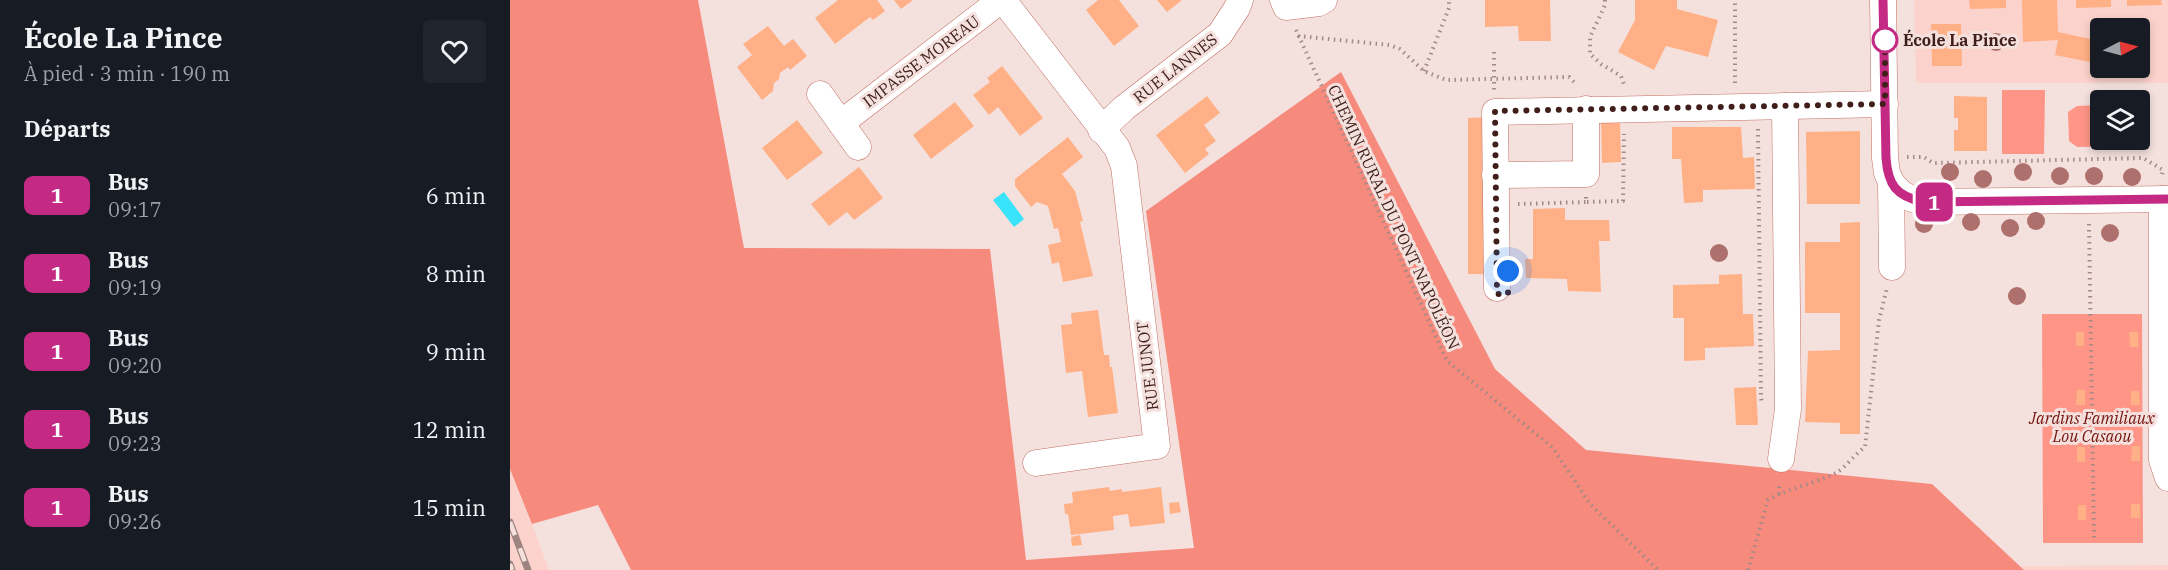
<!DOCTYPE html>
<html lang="fr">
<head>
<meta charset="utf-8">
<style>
	:root { --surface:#171b24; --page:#20242c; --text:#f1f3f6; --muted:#9ea1a6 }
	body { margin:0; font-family:"IBM Plex Serif",serif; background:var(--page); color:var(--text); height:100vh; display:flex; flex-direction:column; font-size:22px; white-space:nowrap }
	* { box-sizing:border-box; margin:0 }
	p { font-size:20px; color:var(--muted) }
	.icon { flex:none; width:33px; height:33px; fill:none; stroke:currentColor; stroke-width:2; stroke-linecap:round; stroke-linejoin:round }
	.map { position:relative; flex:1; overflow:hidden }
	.details { display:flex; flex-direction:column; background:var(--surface); width:510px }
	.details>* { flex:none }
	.badge { padding:0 12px; border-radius:9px; font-size:21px; line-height:39px }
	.needle { width:39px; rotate:84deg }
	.tools { position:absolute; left:1580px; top:18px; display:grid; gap:12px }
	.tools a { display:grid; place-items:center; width:60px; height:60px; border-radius:6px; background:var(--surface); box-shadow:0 3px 9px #0003; font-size:30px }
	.you { position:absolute; width:30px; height:30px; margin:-15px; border:4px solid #fff; border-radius:50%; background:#1a73e8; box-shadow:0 0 0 9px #1a73e833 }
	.map>.badge { position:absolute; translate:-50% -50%; box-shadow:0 0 0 3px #fff }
	h2 { padding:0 24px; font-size:22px; line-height:54px }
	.round { display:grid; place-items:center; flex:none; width:63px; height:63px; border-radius:6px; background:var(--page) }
	.headline { display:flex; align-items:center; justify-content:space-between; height:102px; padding:0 24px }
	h1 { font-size:28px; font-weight:700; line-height:45px }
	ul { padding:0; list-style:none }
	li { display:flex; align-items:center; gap:18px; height:78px; padding:0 24px }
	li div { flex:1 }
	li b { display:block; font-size:22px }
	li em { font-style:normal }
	li .badge { min-width:66px; font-weight:700; text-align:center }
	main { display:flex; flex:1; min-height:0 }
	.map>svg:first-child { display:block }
	.built { fill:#fcd3cc; fill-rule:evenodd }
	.green { fill:#fe9587 }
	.forest { fill:#f68a7c }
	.water { fill:#39e3f9 }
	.building { fill:#ffb086 }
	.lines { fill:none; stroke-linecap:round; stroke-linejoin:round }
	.minor-casing { stroke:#c36f64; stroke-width:27 }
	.path { stroke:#a38985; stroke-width:4; stroke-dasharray:1.5 4.5; stroke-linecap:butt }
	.minor { stroke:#fff; stroke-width:26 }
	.rail-casing { stroke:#9e8481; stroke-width:7 }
	.rail { stroke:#f4e1de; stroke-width:4.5; stroke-dasharray:14; stroke-linecap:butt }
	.tree { fill:#ae706c }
	.line-casing { stroke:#fff; stroke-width:14 }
	.line { stroke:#c42a84; stroke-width:9 }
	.walk { stroke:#401e1a; stroke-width:6; stroke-dasharray:0 10.8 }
	.stop-dot { fill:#fff; stroke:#c42a84; stroke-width:3 }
	.labels { text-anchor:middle; stroke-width:6; stroke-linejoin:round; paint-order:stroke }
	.stop-label { font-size:16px; font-weight:bold; fill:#401e1a; stroke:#f4e1de; text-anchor:start }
	.street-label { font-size:16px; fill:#401e1a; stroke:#f4e1de }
	.park-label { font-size:16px; font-style:italic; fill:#75140f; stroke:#f4e1de }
</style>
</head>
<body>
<main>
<section class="details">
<div class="headline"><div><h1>École La Pince</h1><p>À pied · 3 min · 190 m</p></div><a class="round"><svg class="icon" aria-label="heart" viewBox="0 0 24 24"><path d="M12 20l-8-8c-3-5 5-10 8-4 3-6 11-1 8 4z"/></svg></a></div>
<h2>Départs</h2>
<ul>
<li><span class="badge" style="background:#c42a84;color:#fff">1</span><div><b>Bus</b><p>09:17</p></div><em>6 min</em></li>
<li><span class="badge" style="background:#c42a84;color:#fff">1</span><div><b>Bus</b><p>09:19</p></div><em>8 min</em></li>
<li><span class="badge" style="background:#c42a84;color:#fff">1</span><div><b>Bus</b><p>09:20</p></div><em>9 min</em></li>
<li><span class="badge" style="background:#c42a84;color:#fff">1</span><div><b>Bus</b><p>09:23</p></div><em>12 min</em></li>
<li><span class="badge" style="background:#c42a84;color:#fff">1</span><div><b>Bus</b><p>09:26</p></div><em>15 min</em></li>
</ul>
</section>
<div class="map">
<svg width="1658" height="570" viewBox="0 0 1658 570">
	<rect width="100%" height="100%" fill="#f4e1de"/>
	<!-- built -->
	<g class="built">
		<path d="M1404,0h254v83h-252zM1590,28h39v40h-39z"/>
		<polygon points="0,469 22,524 39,570 0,570"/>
		<polygon points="1658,565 1658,570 1514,570 1511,566"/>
	</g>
	<!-- green -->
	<g class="green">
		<polygon points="1492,90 1535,90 1534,154 1492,154"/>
		<polygon points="1590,105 1590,140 1629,140 1620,146 1567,147 1559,141 1558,112 1567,106"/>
		<polygon points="1532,314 1632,314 1633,543 1533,543"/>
	</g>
	<!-- forest -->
	<polygon class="forest" points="0,0 188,0 234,248 480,249 516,560 684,548 636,211 831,72 985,369 1076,450 1422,484 1514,570 121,570 88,505 22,524 0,469"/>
	<!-- water -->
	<polygon class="water" points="494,192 514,219 504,227 483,200"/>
	<!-- building -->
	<g class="building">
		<polygon points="328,0 367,0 375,11 363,20 360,17 325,44 305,18"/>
		<polygon points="384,0 403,0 391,9"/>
		<polygon points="588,0 609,0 629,26 604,46 576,10"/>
		<polygon points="647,0 672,0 657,12"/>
		<polygon points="975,0 1040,0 1041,41 1009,41 1008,26 975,27"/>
		<polygon points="1125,0 1167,0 1167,9 1208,20 1198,57 1156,46 1144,70 1108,52 1125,20"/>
		<polygon points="1459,0 1496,0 1496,8 1460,9"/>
		<polygon points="1512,0 1547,0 1548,32 1590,41 1590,64 1545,55 1548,40 1513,42"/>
		<polygon points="1566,0 1601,0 1601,7 1566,8"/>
		<polygon points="1617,0 1651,0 1652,5 1617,6"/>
		<polygon points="1421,24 1451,24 1452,66 1422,66"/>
		<polygon points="258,26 274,46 283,39 297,56 280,70 278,67 270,73 269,79 264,83 263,91 252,100 227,67 242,55 233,44"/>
		<polygon points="492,66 533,118 510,136 488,107 479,115 463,95 480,82 477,78"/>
		<polygon points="697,96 710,113 694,125 706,141 695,149 699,154 675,173 646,135"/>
		<polygon points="1444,96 1477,97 1477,151 1444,151 1444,130 1448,130 1448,118 1444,118"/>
		<polygon points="445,102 464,126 421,159 403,135"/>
		<polygon points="977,117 977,274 958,274 958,118"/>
		<polygon points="1091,117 1110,117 1111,162 1092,163"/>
		<polygon points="287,120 313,153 277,180 252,148"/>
		<polygon points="1162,127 1231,127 1233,158 1244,157 1245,189 1193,190 1193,202 1174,203 1171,159 1162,159"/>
		<polygon points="1350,131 1350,204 1297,204 1296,132"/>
		<polygon points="558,137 573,157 552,174 565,191 573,221 570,222 583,276 553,282 549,262 542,264 538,245 551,242 548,228 544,229 538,206 527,202 521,207 505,186 505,179"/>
		<polygon points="349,167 373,198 344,220 337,212 319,226 301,204"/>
		<polygon points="1055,208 1055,220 1099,220 1100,241 1089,241 1091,292 1058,291 1057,279 1016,278 1015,259 1023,259 1023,209"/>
		<polygon points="1350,222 1350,434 1330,434 1330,423 1295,422 1298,351 1330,350 1330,313 1295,313 1295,242 1330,242 1330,223"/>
		<polygon points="1232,274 1233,314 1243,314 1244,346 1195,348 1195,360 1174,361 1174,318 1163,318 1163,285 1209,284 1209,275"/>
		<polygon points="588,310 594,355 599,355 600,367 602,367 608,413 578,417 572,371 556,373 551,325 562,324 561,313"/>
		<rect x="1566" y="332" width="8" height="14"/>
		<polygon points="1619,332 1628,332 1628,347 1620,347"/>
		<polygon points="1246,387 1248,425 1226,425 1224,388"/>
		<polygon points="1567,390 1575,390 1575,405 1566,405"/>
		<polygon points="1621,391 1629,391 1630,405 1621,405"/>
		<polygon points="1622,446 1630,446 1630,461 1621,461"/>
		<rect x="1567" y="447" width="8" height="15"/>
		<polygon points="599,487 600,491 612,489 612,492 651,487 655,523 620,527 618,514 603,516 604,530 561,535 558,514 555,514 554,504 563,503 562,492"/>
		<polygon points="669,502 671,512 660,514 659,503"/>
		<rect x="1621" y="504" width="9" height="14"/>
		<rect x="1568" y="505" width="8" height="15"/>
		<polygon points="570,535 572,545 562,546 561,537"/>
	</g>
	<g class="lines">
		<defs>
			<g id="minor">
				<polyline points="493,0 607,148 614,166 647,446 526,463"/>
				<polyline points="773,0 776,7 809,3 814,0"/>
				<polyline points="1373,0 1375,158 1377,173 1381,182 1382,267"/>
				<polyline points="310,94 348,147"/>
				<polyline points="331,123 491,0"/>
				<polyline points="591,130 614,108 710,34 727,8 730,0"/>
				<polyline points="985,175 1076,174 1076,109"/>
				<path d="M1381,182c9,12 17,17 32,20l245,-3"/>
				<polyline points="1652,199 1652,460 1658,478"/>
				<polyline points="987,288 985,112 1375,104"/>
				<polyline points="1271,459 1278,409 1275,106"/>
			</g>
		</defs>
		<!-- minor casing -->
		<use href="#minor" class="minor-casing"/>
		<!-- path -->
		<g class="path">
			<polyline points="1095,0 1095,5 1080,37 1080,54 1091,64 1111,76 1115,87"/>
			<polyline points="786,30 937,361 1043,448 1080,504 1148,570"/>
			<polyline points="788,36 880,45 890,49 914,71 936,80 1059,77 1067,85"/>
			<polyline points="984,52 984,90"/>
			<polyline points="914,71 939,8 939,0"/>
			<polyline points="1225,83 1225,0"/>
			<polyline points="1248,129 1251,398 1252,403"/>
			<polyline points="1397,157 1414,157 1423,163 1633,158 1653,170 1652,175"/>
			<polyline points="1076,197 1076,202 1113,201 1114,134"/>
			<polyline points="1008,204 1076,202"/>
			<polyline points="1579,224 1584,538"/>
			<polyline points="1269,494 1269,483"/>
			<path d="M1238,570l20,-70c21,-12 46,-16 68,-27 9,-5 19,-19 29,-26l14,-127 8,-32"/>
		</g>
		<!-- minor -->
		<use href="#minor" class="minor"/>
		<defs>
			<g id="rail">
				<polyline points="0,522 18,570"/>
				<polyline points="0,564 2,570"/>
			</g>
		</defs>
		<!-- rail casing -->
		<use href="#rail" class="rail-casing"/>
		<!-- rail -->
		<use href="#rail" class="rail"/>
	</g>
	<!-- trees -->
	<g class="tree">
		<circle cx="1486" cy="42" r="9"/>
		<circle cx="1440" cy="172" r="9"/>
		<circle cx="1513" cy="172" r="9"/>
		<circle cx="1550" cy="176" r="9"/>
		<circle cx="1584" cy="176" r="9"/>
		<circle cx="1622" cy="177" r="9"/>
		<circle cx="1473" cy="179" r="9"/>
		<circle cx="1526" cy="221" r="9"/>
		<circle cx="1461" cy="222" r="9"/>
		<circle cx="1414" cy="224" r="9"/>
		<circle cx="1500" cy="228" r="9"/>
		<circle cx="1600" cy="233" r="9"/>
		<circle cx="1209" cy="253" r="9"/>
		<circle cx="1507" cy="296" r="9"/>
	</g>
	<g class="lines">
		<defs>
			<path id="line" d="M1373,0l3,158c2,27 10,38 37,44l245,-3"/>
		</defs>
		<!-- line casing -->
		<use href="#line" class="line-casing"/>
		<!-- line -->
		<use href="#line" class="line"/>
		<!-- walk -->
		<polyline class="walk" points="998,271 998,294 987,294 985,111 1375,104 1375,40"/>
	</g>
	<!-- markers -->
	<circle class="stop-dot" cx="1375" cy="40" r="12"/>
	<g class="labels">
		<!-- stop labels -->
		<g class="stop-label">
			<text x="1393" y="46">École La Pince</text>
		</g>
		<!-- street labels -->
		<g class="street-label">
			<text transform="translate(411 61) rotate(-37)" y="6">IMPASSE MOREAU</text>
			<text transform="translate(665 68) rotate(-38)" y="6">RUE LANNES</text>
			<text transform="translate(884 217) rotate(65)" y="6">CHEMIN RURAL DU PONT NAPOLÉON</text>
			<text transform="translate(637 366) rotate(-97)" y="6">RUE JUNOT</text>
		</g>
		<!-- park labels -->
		<g class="park-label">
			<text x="1582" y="424">Jardins Familiaux<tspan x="1582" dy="18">Lou Casaou</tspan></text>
		</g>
	</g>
</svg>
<div class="tools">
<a><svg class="needle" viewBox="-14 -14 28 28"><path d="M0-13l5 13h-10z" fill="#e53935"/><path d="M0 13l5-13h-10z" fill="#9ea1a6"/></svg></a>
<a><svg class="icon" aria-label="layers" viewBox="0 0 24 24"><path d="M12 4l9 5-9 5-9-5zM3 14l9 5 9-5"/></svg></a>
</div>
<div class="you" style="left:998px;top:271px"></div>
<b class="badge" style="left:1424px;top:202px;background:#c42a84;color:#fff">1</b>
</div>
</main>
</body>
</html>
